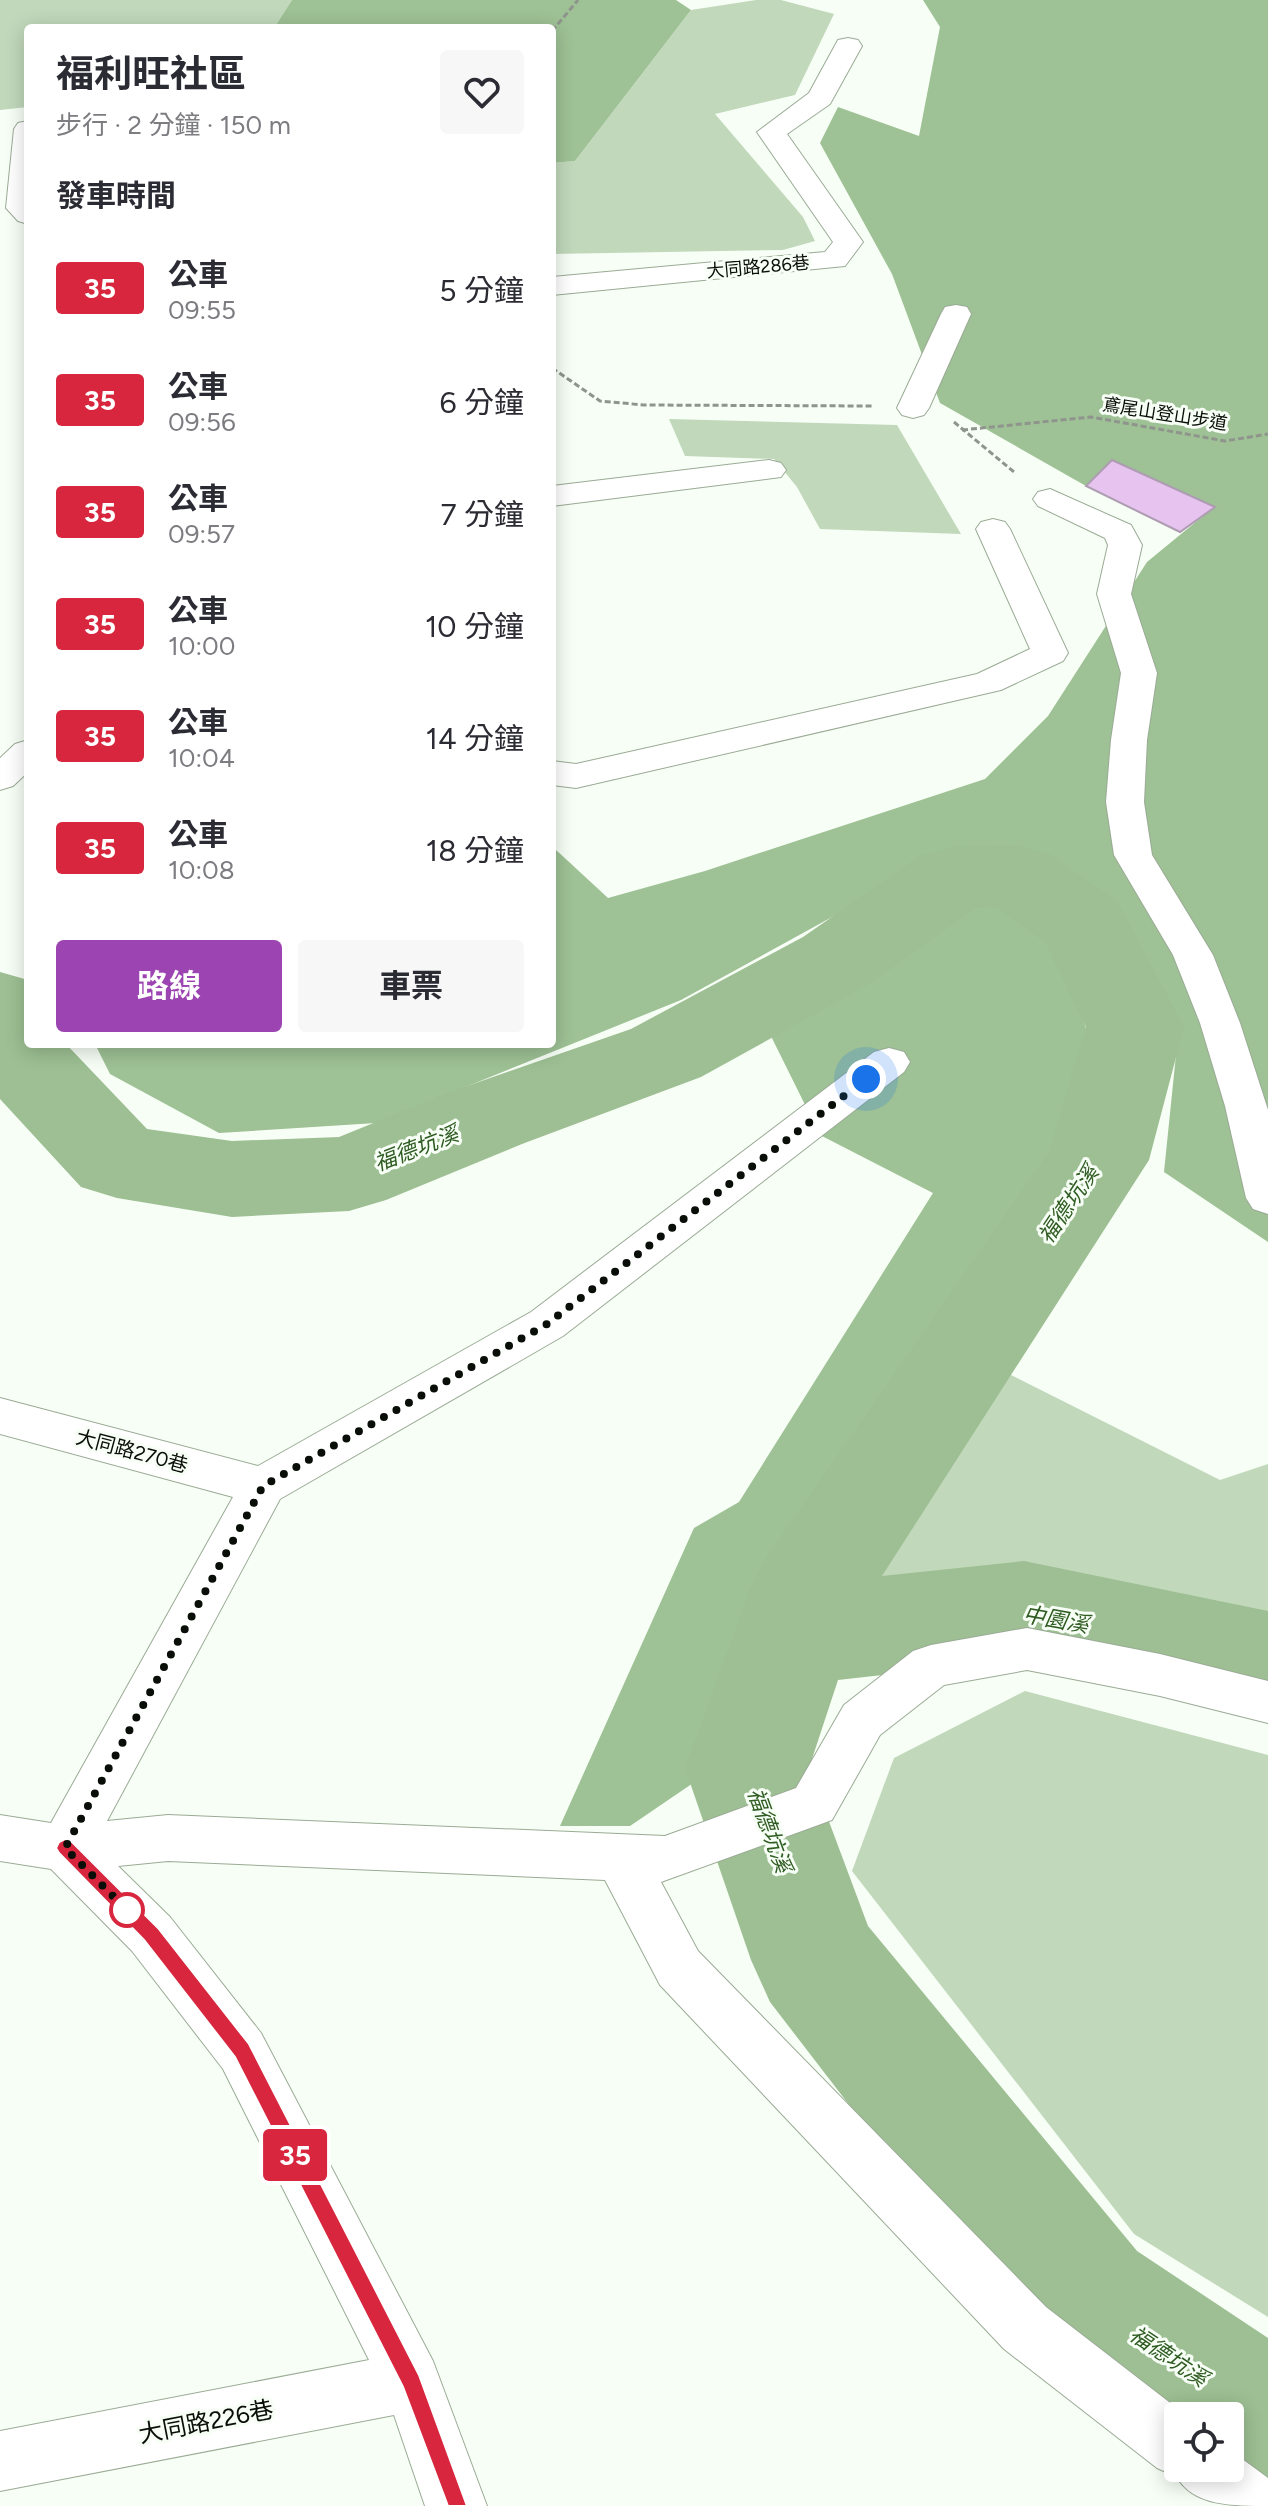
<!DOCTYPE html>
<html lang="zh-TW">
<head>
<meta charset="utf-8">
<style>
	:root { --surface:#fff; --page:#f7f7f7; --text:#2b2b33; --muted:#7c7c81; --accent:#9c44b1 }
	body { margin:0; font-family:Figtree,"Noto Sans TC",sans-serif; background:var(--page); color:var(--text); height:100vh; display:flex; flex-direction:column; font-size:30px; white-space:nowrap }
	* { box-sizing:border-box; margin:0 }
	p { font-size:26px; color:var(--muted) }
	.icon { flex:none; width:44px; height:44px; fill:none; stroke:currentColor; stroke-width:2; stroke-linecap:round; stroke-linejoin:round }
	.map { position:relative; flex:1; overflow:hidden }
	.details { position:absolute; left:24px; top:24px; width:532px; height:1024px; display:flex; flex-direction:column; background:var(--surface); border-radius:8px; box-shadow:0 4px 20px #0003 }
	.details>* { flex:none }
	.badge { padding:0 16px; border-radius:6px; font-size:28px; line-height:52px }
	.fabs { position:absolute; left:1164px; top:2402px; display:grid; gap:16px }
	.fabs a { display:grid; place-items:center; width:80px; height:80px; border-radius:8px; background:var(--surface); box-shadow:0 4px 20px #0003; font-size:40px }
	.you { position:absolute; width:40px; height:40px; margin:-20px; border:6px solid #fff; border-radius:50%; background:#1a73e8; box-shadow:0 0 0 12px #1a73e833 }
	.map>.badge { position:absolute; translate:-50% -50%; box-shadow:0 0 0 4px #fff }
	h2 { padding:0 32px; font-size:30px; line-height:72px }
	.round { display:grid; place-items:center; flex:none; width:84px; height:84px; border-radius:8px; background:var(--page) }
	.summary { display:flex; align-items:center; justify-content:space-between; height:136px; padding:0 32px }
	h1 { font-size:38px; font-weight:700; line-height:60px }
	.button { display:flex; gap:16px; margin-top:auto; padding:16px 32px }
	.button a { flex:1; height:92px; border-radius:8px; background:var(--accent); color:#fff; font-size:32px; font-weight:700; line-height:92px; text-align:center }
	.button a+a { background:var(--page); color:var(--text) }
	ul { padding:0; list-style:none }
	li { display:flex; align-items:center; gap:24px; height:112px; padding:0 32px }
	li div { flex:1 }
	li b { display:block; font-size:30px }
	li em { font-style:normal }
	li .badge { min-width:88px; font-weight:700; text-align:center }
	.map>svg:first-child { display:block }
	.green { fill:#c1d8bb }
	.forest { fill:#9ec195 }
	.lines { fill:none; stroke-linecap:round; stroke-linejoin:round }
	.river { fill:#9dbf93; fill-rule:evenodd }
	.building { fill:#e7c3ef; stroke:#ae9db2; stroke-width:2 }
	.minor-casing { stroke:#9aab95; stroke-width:2 }
	.path { stroke:#8f958d; stroke-width:3; stroke-dasharray:6 3; stroke-linecap:butt }
	.minor { fill:#fff; fill-rule:evenodd }
	.line { fill:#d7263d; stroke:#fff; stroke-width:2 }
	.walk { stroke:#090f08; stroke-width:8; stroke-dasharray:0 14.4 }
	.stop-dot { fill:#fff; stroke:#d7263d; stroke-width:4 }
	.labels { text-anchor:middle; stroke-width:6; stroke-linejoin:round; paint-order:stroke }
	.far-street-label { font-size:18px; fill:#090f08; stroke:#f7fef5 }
	.street-label { font-size:20px; fill:#090f08; stroke:#f7fef5 }
	.water-label { font-size:22px; font-style:italic; fill:#2f5c22; stroke:#f7fef5 }
	.near-street-label { font-size:24px; fill:#090f08; stroke:#f7fef5 }
</style>
</head>
<body>
<div class="map">
<svg width="1268" height="2506" viewBox="0 0 1268 2506">
	<rect width="100%" height="100%" fill="#f7fef5"/>
	<!-- green -->
	<g class="green">
		<polygon points="0,0 292,0 274,28 28,28 28,107 0,110"/>
		<polygon points="756,0 781,0 834,14 795,95 715,114 803,217 815,241 783,250 552,254 552,163 575,161 691,10"/>
		<polygon points="669,419 897,425 961,534 820,529 797,487 774,459 685,456"/>
		<polygon points="997,1368 1220,1480 1268,1464 1268,1623 1013,1581 872,1590"/>
		<polygon points="1025,1691 1268,1755 1268,2317 1134,2234 852,1871 894,1758"/>
	</g>
	<!-- forest -->
	<g class="forest">
		<polygon points="292,0 676,0 691,10 575,161 552,163 552,28 274,28"/>
		<polygon points="923,0 1268,0 1268,1242 1164,1172 1177,1045 1111,909 1027,848 934,861 681,1000 376,1123 219,1133 110,1074 95,1044 552,1044 552,853 555,849 608,898 705,871 985,779 1048,716 1147,562 1214,507 1112,460 1086,486 940,403 892,274 820,143 838,107 919,136 940,27"/>
		<polygon points="1007,904 1053,938 1086,1028 1056,1150 776,1578 699,1779 630,1826 560,1826 694,1528 739,1502 933,1193 820,1135 763,1020 868,971 950,906"/>
	</g>
	<g class="lines">
		<!-- river -->
		<polygon class="river" points="1016,845 1049,854 1117,901 1184,1027 1149,1160 882,1576 1024,1561 1268,1611 1268,1711 1024,1659 838,1680 809,1768 868,1926 1137,2251 1268,2338 1268,2497 1206,2468 1230,2468 1230,2416 1178,2416 1178,2448 1037,2349 770,2002 751,1960 685,1768 749,1592 766,1558 1049,1152 1086,1027 1045,942 996,907 975,908 871,983 701,1077 522,1144 386,1200 349,1211 232,1217 117,1198 81,1187 0,1099 0,972 28,980 28,1044 66,1044 147,1129 232,1141 339,1137 450,1092 631,1029 803,937 920,856 953,847"/>
	</g>
	<!-- building -->
	<polygon class="building" points="1112,460 1215,507 1180,532 1086,486"/>
	<g class="lines">
		<defs>
			<g id="minor">
				<polygon points="848,38 858,40 862,46 830,104 787,134 863,242 845,266 552,295 552,277 825,252 833,242 757,132 809,93 838,40"/>
				<polygon points="28,121 28,224 18,221 6,208 14,129 18,123"/>
				<polygon points="956,305 967,307 971,314 929,408 924,415 913,418 902,415 897,408 941,314 945,307"/>
				<polygon points="769,460 781,463 786,470 781,477 552,506 552,486"/>
				<polygon points="1050,489 1131,525 1142,545 1131,594 1157,673 1147,740 1144,802 1152,855 1213,955 1240,1023 1268,1110 1268,1214 1253,1209 1246,1198 1225,1106 1200,1023 1173,955 1114,855 1106,802 1111,740 1121,673 1097,594 1108,545 1105,538 1038,506 1033,499 1038,492"/>
				<polygon points="993,519 1005,522 1010,529 1068,653 1063,661 1001,690 576,788 552,785 552,761 576,764 977,674 1030,649 976,529 981,522"/>
				<polygon points="28,740 28,772 13,786 0,790 0,758 15,744"/>
				<path d="M889,1048l15,4 6,10 -6,10 -341,264 -283,163 -173,322 61,-6 497,21 131,-48 48,-83 69,-54 18,-6 96,-17 133,26 108,27v42l-108,-27 -133,-26 -83,15 -64,50 -48,85 -171,62 37,69 348,356 141,109h-9v52h52v-18l38,28v28c-35,0 -75,0 -91,-29l-20,-9 -153,-119 -344,-364 -55,-105 -437,-19 -50,5 52,51 91,116 172,328 54,145h-62l-31,-91 -394,76v-60l369,-71 -146,-291 -91,-118 -81,-82 -51,-8v-46l51,8 182,-326 -233,-63v-36l258,68 273,-154 343,-260z"/>
			</g>
		</defs>
		<!-- minor casing -->
		<use href="#minor" class="minor-casing"/>
		<!-- path -->
		<g class="path">
			<polyline points="552,31 578,0"/>
			<polyline points="552,368 600,401 644,405 872,406"/>
			<polyline points="954,422 1014,472"/>
			<polyline points="962,430 1091,417 1225,441 1268,434"/>
		</g>
		<!-- minor -->
		<use href="#minor" class="minor"/>
	</g>
	<!-- line -->
	<polygon class="line" points="65,1839 72,1842 158,1928 249,2044 419,2375 467,2506 448,2506 403,2387 235,2057 144,1940 59,1853 56,1848 59,1842"/>
	<g class="lines">
		<!-- walk -->
		<polyline class="walk" points="127,1910 130,1913 65,1848 263,1486 547,1324 866,1079"/>
	</g>
	<!-- markers -->
	<circle class="stop-dot" cx="127" cy="1910" r="16"/>
	<g class="labels">
		<!-- far-street labels -->
		<g class="far-street-label">
			<text transform="translate(758 267) rotate(-5)" y="6">大同路286巷</text>
			<text transform="translate(1165 414) rotate(9)" y="6">鳶尾山登山步道</text>
		</g>
		<!-- street labels -->
		<g class="street-label">
			<text transform="translate(132 1451) rotate(15)" y="7">大同路270巷</text>
		</g>
		<!-- water labels -->
		<g class="water-label">
			<text transform="translate(416 1148) rotate(-21)" y="8">福德坑溪</text>
			<text transform="translate(1068 1204) rotate(-56)" y="8">福德坑溪</text>
			<text transform="translate(1056 1619) rotate(10)" y="8">中園溪</text>
			<text transform="translate(770 1830) rotate(70)" y="8">福德坑溪</text>
			<text transform="translate(1169 2356) rotate(34)" y="8">福德坑溪</text>
		</g>
		<!-- near-street labels -->
		<g class="near-street-label">
			<text transform="translate(206 2422) rotate(-11)" y="8">大同路226巷</text>
		</g>
	</g>
</svg>
<div class="fabs">
<a><svg class="icon" aria-label="locate" viewBox="0 0 24 24"><circle cx="12" cy="12" r="6"/><path d="M12 2v4M12 18v4M2 12h4M18 12h4"/></svg></a>
</div>
<div class="you" style="left:866px;top:1079px"></div>
<b class="badge" style="left:295px;top:2155px;background:#d7263d;color:#fff">35</b>
<section class="details">
<div class="summary"><div><h1>福利旺社區</h1><p>步行 · 2 分鐘 · 150 m</p></div><a class="round"><svg class="icon" aria-label="heart" viewBox="0 0 24 24"><path d="M12 20l-8-8c-3-5 5-10 8-4 3-6 11-1 8 4z"/></svg></a></div>
<h2>發車時間</h2>
<ul>
<li><span class="badge" style="background:#d7263d;color:#fff">35</span><div><b>公車</b><p>09:55</p></div><em>5 分鐘</em></li>
<li><span class="badge" style="background:#d7263d;color:#fff">35</span><div><b>公車</b><p>09:56</p></div><em>6 分鐘</em></li>
<li><span class="badge" style="background:#d7263d;color:#fff">35</span><div><b>公車</b><p>09:57</p></div><em>7 分鐘</em></li>
<li><span class="badge" style="background:#d7263d;color:#fff">35</span><div><b>公車</b><p>10:00</p></div><em>10 分鐘</em></li>
<li><span class="badge" style="background:#d7263d;color:#fff">35</span><div><b>公車</b><p>10:04</p></div><em>14 分鐘</em></li>
<li><span class="badge" style="background:#d7263d;color:#fff">35</span><div><b>公車</b><p>10:08</p></div><em>18 分鐘</em></li>
</ul>
<div class="button"><a>路線</a><a>車票</a></div>
</section>
</div>
</body>
</html>
